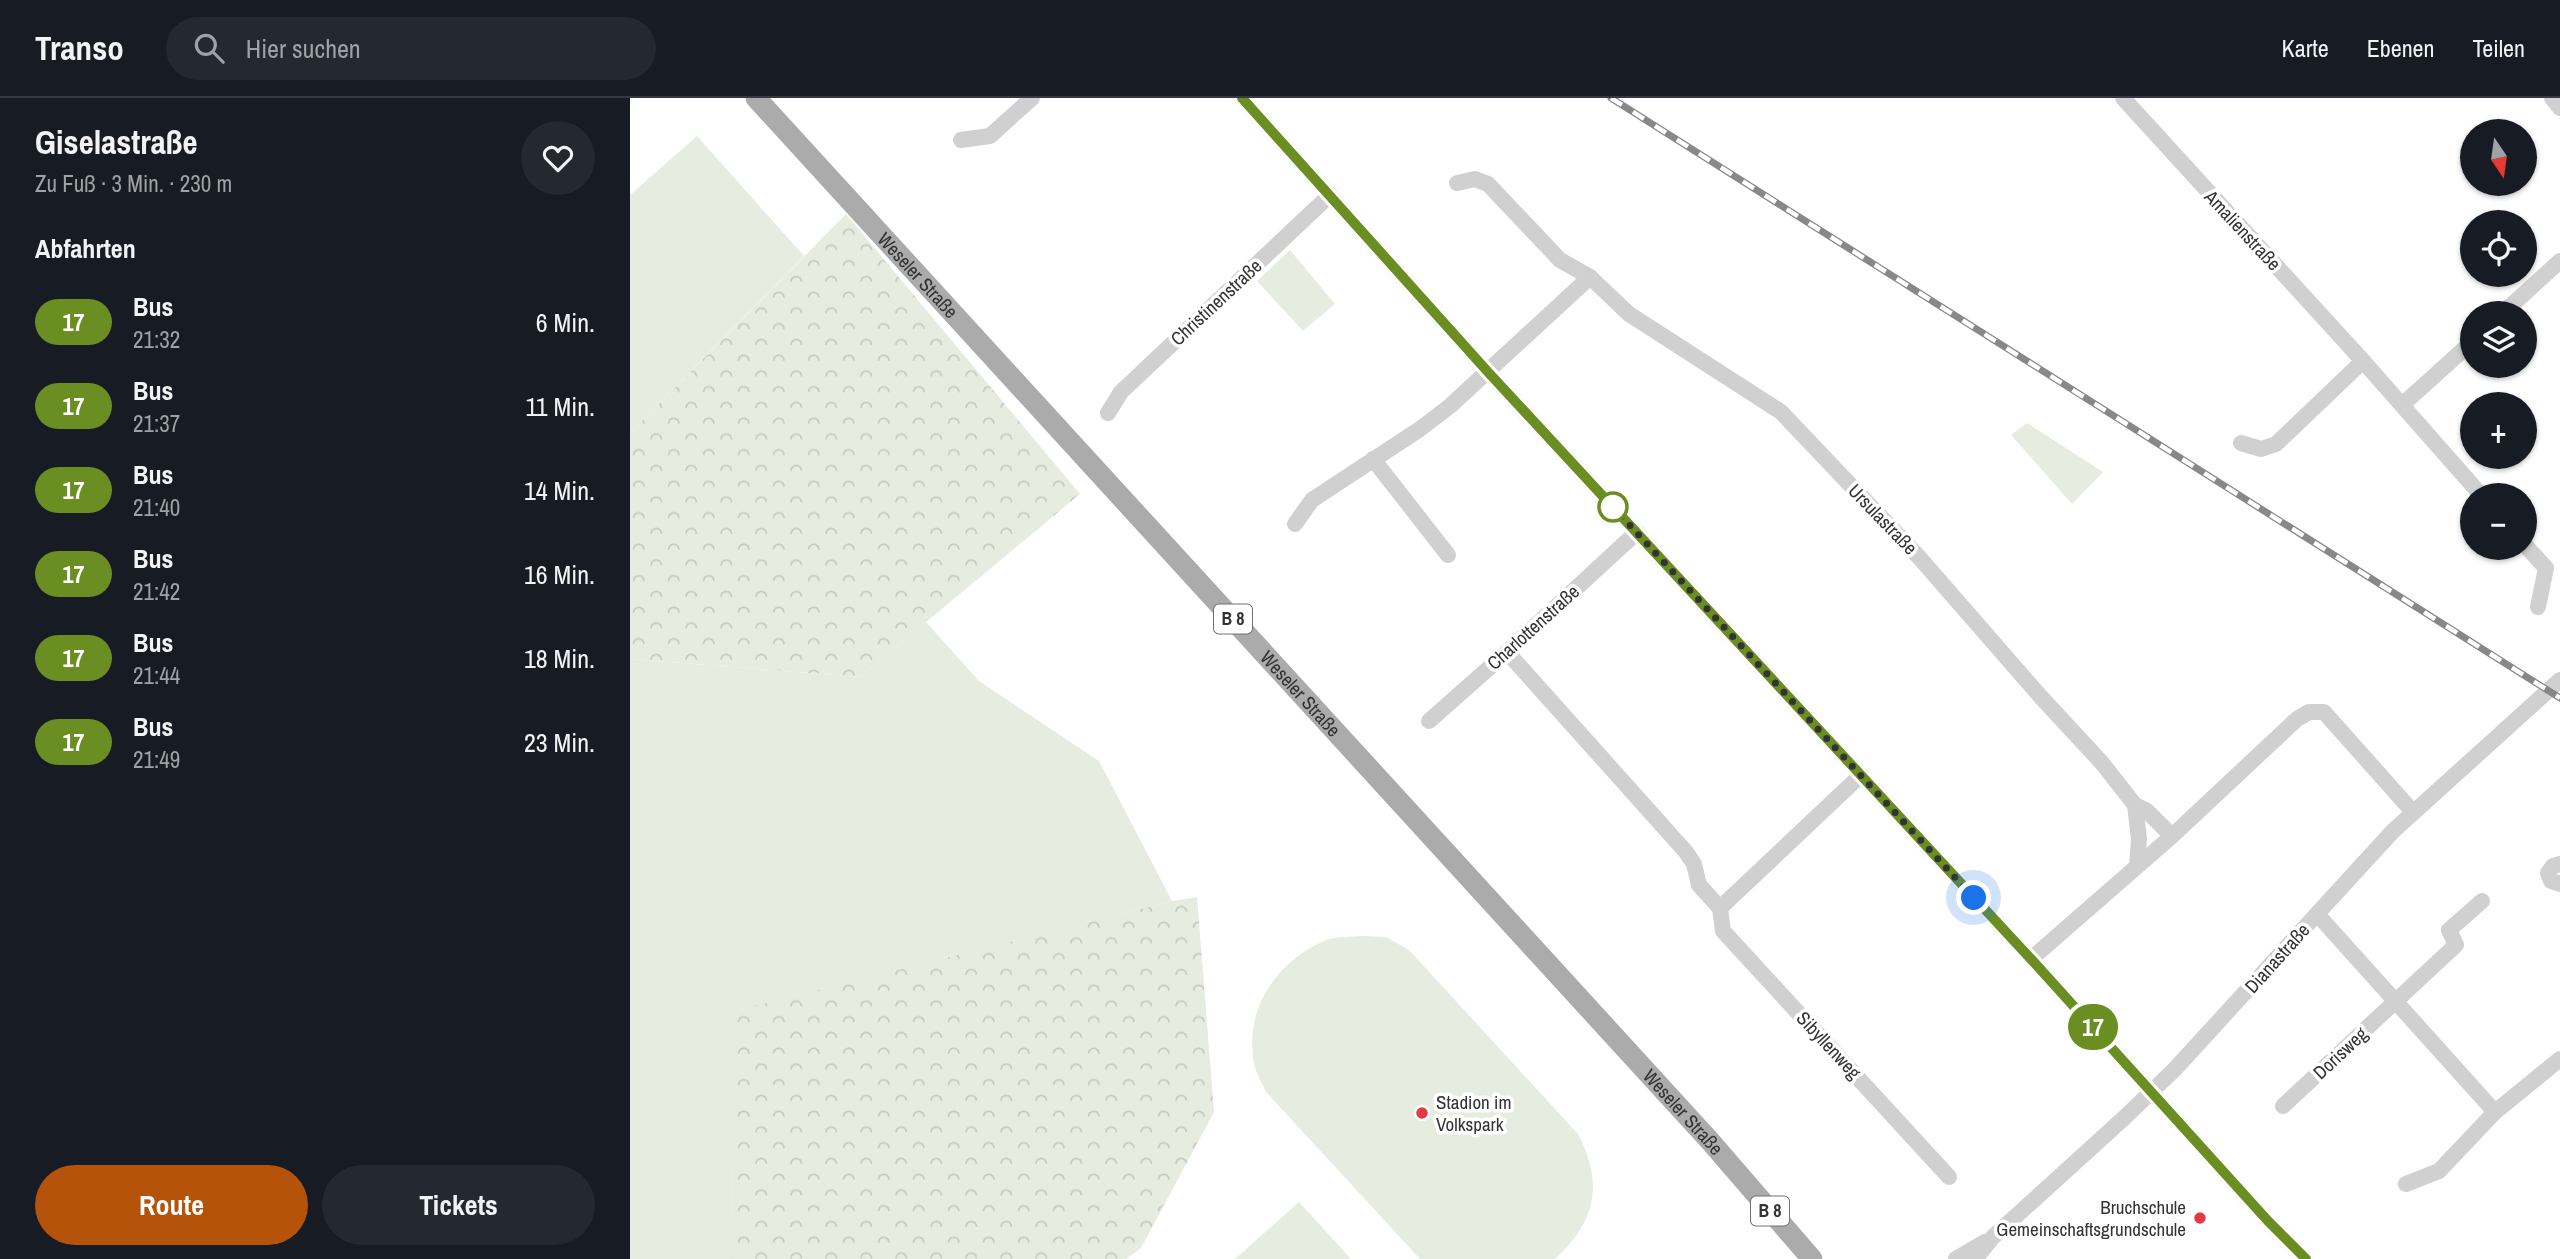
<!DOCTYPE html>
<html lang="de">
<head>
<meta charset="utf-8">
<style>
	:root { --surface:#171b24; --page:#242831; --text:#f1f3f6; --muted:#9ea1a6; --line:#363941; --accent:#b45309 }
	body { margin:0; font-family:"Archivo Narrow",sans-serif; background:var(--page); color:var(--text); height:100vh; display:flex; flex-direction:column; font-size:26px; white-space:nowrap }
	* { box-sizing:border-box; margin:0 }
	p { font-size:23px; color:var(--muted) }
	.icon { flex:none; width:38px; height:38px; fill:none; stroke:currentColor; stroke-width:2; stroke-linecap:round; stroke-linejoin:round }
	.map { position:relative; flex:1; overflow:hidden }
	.details { display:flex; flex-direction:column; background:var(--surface); width:630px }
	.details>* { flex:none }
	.badge { padding:0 14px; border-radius:23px; font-size:24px; line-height:46px }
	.needle { width:46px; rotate:167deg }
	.tools { position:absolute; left:1830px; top:21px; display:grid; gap:14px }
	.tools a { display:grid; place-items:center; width:77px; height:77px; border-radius:50%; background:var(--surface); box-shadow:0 2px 5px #0004; font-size:35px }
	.you { position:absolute; width:35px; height:35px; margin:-18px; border:5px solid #fff; border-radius:50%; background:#1a73e8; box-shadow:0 0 0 10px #1a73e833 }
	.map>.badge { position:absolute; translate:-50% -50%; box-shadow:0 0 0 4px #fff }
	h2 { padding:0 35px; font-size:26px; line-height:63px }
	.round { display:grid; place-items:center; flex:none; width:74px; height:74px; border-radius:37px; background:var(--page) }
	.overview { display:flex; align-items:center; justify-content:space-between; height:119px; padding:0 35px }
	h1 { font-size:33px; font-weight:700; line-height:52px }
	.cta { display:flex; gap:14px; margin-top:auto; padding:14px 35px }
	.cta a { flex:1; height:80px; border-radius:42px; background:var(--accent); color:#fff; font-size:28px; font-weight:700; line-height:80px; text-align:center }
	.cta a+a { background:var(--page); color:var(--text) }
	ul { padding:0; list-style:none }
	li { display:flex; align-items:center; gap:21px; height:84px; padding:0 35px }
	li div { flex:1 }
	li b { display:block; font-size:26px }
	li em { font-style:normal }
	li .badge { min-width:77px; font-weight:700; text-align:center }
	header { display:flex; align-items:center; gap:42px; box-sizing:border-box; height:98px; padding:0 35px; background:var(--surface); border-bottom:2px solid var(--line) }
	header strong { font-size:33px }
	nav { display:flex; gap:38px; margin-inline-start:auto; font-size:24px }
	.search { width:490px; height:63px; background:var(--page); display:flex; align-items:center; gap:18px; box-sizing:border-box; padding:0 24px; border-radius:38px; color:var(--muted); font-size:26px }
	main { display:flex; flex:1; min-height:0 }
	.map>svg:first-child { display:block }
	.forest { fill:url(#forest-crowns) }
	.green { fill:#e6ecdf }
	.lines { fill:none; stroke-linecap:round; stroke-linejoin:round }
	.minor { stroke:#d0d0d0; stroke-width:16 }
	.major { stroke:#ababab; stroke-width:21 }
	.rail-casing { stroke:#888; stroke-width:7 }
	.rail { stroke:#fff; stroke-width:4.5; stroke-dasharray:13; stroke-linecap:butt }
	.line-casing { stroke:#fff; stroke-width:16 }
	.line { stroke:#6b8e23; stroke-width:10 }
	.walk { stroke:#333; stroke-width:7; stroke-dasharray:0 12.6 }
	.stop-dot { fill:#fff; stroke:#6b8e23; stroke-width:3.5 }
	.poi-dot { fill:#e63946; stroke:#fff; stroke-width:2.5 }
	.labels { text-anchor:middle; stroke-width:7; stroke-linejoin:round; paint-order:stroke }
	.shield { fill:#fff; stroke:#707070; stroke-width:2 }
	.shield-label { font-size:18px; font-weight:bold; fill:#333 }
	.street-label { font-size:19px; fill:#333; stroke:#fff }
	.poi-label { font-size:19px; fill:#333; stroke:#fff; text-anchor:start }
</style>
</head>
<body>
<header>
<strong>Transo</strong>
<div class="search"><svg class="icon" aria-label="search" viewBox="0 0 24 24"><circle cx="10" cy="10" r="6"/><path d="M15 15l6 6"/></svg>Hier suchen</div>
<nav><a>Karte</a><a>Ebenen</a><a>Teilen</a></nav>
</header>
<main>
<section class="details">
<div class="overview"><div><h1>Giselastraße</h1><p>Zu Fuß · 3 Min. · 230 m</p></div><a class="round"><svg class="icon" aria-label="heart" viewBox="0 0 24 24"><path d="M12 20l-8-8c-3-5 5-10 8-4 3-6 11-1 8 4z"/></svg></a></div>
<h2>Abfahrten</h2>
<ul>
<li><span class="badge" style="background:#6b8e23;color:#fff">17</span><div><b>Bus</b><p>21:32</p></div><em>6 Min.</em></li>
<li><span class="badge" style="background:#6b8e23;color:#fff">17</span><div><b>Bus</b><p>21:37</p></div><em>11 Min.</em></li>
<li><span class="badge" style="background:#6b8e23;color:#fff">17</span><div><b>Bus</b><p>21:40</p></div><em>14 Min.</em></li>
<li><span class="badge" style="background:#6b8e23;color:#fff">17</span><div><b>Bus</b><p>21:42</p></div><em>16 Min.</em></li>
<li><span class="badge" style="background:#6b8e23;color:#fff">17</span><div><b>Bus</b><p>21:44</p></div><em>18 Min.</em></li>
<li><span class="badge" style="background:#6b8e23;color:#fff">17</span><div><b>Bus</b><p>21:49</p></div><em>23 Min.</em></li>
</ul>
<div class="cta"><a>Route</a><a>Tickets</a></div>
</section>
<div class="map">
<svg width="1930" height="1161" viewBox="0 0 1930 1161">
	<defs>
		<pattern id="forest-crowns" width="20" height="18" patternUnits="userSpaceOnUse" patternTransform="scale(1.75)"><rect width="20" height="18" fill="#e6ecdf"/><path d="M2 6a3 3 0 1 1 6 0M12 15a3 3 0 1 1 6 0" fill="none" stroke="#c6cbc0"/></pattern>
	</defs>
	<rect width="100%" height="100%" fill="#fff"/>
	<!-- forest -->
	<g class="forest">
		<polygon points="216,116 450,396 230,579 0,561 0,335"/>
		<polygon points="567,799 584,1014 511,1150 496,1161 102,1161 103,913 542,803"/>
	</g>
	<!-- green -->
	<g class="green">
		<polygon points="67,38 174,158 0,335 0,97"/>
		<polygon points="660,152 705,206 673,233 627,183"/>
		<polygon points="1397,325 1473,374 1442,406 1381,337"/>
		<polygon points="296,524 349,583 469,663 542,803 104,913 102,1161 0,1161 0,561 230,579"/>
		<path d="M734,838l22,1 23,13 169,184c26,50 18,87 -23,125h-135l-154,-167c-3,-8 -9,-17 -11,-25 -13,-56 21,-106 71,-127 11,-4 27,-3 38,-4z"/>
		<polygon points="669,1104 721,1161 605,1161"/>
	</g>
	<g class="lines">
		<!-- minor -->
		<g class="minor">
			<polyline points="612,0 858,274 1401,861 1638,1123 1676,1161"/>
			<polyline points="1493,0 1733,263 1851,397"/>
			<polyline points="1922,0 1930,10"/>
			<polyline points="331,42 360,38 402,0"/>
			<polyline points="827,85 845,81 858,86 930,162 960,179 999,216 1151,314 1288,458 1410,598 1472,665 1505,707 1517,713 1542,738"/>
			<polyline points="1873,215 1930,163"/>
			<polyline points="1772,307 1843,243"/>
			<polyline points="478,315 491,294 700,97"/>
			<polyline points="1611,345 1631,351 1646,346 1733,263"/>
			<polyline points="743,361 818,457"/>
			<polyline points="665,426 682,402 790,331 820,308 960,179"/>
			<polyline points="1895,447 1916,470 1908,509"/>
			<polyline points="877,554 1056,754 1064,766 1069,787 1090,810 1093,833 1319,1079"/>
			<polyline points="799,623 877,554 1007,434"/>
			<polyline points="1505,707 1509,741 1507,768"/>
			<polyline points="1930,766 1923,768 1918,775 1921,783 1930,786"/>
			<polyline points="1090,810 1231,677"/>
			<polyline points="1687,816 1865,1014"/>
			<polyline points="1401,861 1542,738 1667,621 1679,614 1694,614 1783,714"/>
			<polyline points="1653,1008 1826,847 1819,832 1852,803"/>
			<polyline points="1776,1086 1809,1073 1865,1014 1930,961"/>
			<polyline points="1326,1161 1355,1144"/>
			<polyline points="1345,1161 1363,1139 1494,1020 1544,972 1763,733 1930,582"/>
		</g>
		<!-- major -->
		<path class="major" id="s1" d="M126,0l954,1043 102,118"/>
		<defs>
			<polyline id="rail" points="981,0 1930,600"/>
		</defs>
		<!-- rail casing -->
		<use href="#rail" class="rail-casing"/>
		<!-- rail -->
		<use href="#rail" class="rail"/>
	</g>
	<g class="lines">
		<defs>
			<polyline id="line" points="612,0 858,274 1401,861 1638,1123 1676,1161"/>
		</defs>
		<!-- line casing -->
		<use href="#line" class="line-casing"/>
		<!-- line -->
		<use href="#line" class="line"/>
		<!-- walk -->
		<polyline class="walk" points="983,409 1344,800"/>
	</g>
	<!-- markers -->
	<circle class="stop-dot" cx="983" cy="409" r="14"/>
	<g class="poi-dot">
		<circle cx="792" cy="1015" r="7"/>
		<circle cx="1570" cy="1120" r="7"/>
	</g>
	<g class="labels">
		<!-- shield labels -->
		<g class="shield">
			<rect x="584" y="506.5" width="38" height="29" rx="5"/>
			<rect x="1121" y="1098.5" width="38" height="29" rx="5"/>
		</g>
		<g class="shield-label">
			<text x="603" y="527">B 8</text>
			<text x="1140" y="1119">B 8</text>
		</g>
		<!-- street labels -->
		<g class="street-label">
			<text transform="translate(1613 132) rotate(47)" y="7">Amalienstraße</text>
			<text dy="7" stroke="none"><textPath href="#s1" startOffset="240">Weseler Straße</textPath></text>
			<text transform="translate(586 204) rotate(-43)" y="7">Christinenstraße</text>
			<text transform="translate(1253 421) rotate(46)" y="7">Ursulastraße</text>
			<text transform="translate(903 529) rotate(-42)" y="7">Charlottenstraße</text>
			<text dy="7" stroke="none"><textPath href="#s1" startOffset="807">Weseler Straße</textPath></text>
			<text transform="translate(1647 860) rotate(-48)" y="7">Dianastraße</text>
			<text transform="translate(1199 947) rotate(47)" y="7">Sibyllenweg</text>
			<text transform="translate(1710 955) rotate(-43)" y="7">Dorisweg</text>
			<text dy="7" stroke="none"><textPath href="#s1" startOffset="1374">Weseler Straße</textPath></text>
		</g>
		<!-- poi labels -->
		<g class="poi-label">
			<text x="806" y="1011">Stadion im<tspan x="806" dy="22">Volkspark</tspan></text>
			<text x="1556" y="1116" text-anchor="end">Bruchschule<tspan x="1556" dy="22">Gemeinschaftsgrundschule</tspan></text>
		</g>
	</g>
</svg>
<div class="tools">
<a><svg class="needle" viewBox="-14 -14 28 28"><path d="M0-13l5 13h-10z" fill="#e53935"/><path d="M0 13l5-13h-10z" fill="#9ea1a6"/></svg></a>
<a><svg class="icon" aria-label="locate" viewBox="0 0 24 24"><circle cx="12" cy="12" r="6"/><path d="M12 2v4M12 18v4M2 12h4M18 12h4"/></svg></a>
<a><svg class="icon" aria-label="layers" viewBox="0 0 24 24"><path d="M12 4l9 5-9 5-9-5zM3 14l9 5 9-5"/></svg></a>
<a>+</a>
<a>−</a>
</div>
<div class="you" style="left:1344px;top:800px"></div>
<b class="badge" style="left:1463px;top:929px;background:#6b8e23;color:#fff">17</b>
</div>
</main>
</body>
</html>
